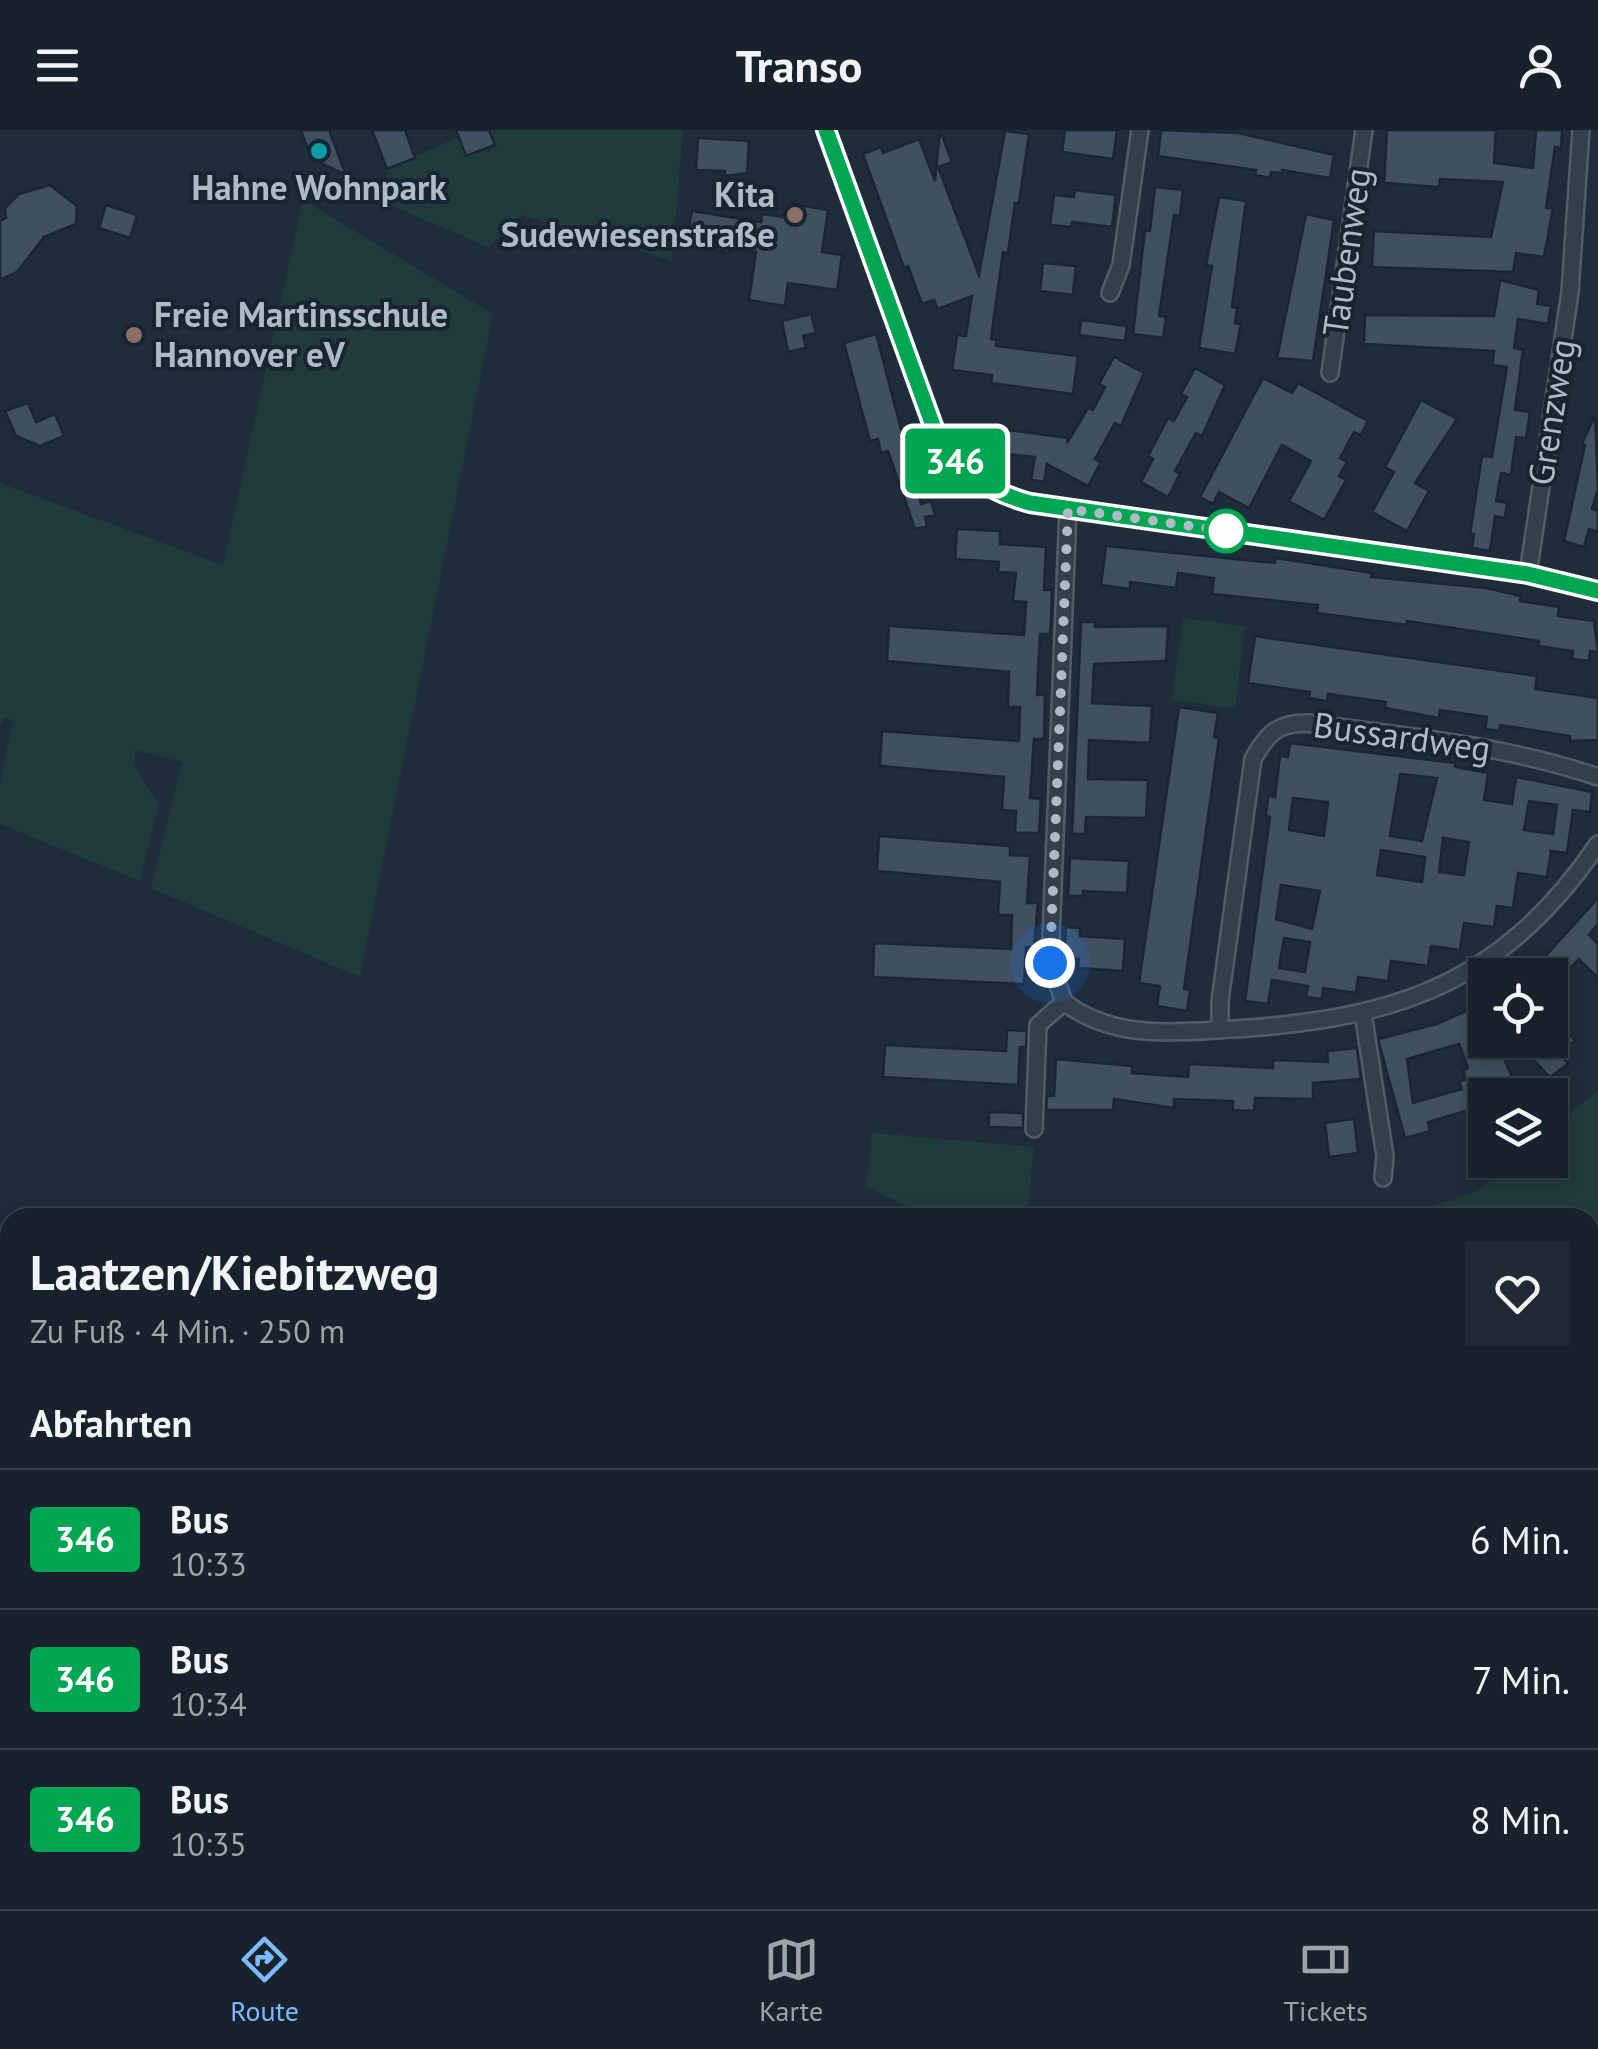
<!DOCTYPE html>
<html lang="de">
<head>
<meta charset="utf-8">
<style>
	:root { --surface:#17222c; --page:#202a34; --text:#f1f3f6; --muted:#9ea4a9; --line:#363f48; --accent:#7bbaff }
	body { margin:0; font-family:"PT Sans",sans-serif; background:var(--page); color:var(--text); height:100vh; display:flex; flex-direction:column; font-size:38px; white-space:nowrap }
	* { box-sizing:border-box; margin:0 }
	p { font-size:32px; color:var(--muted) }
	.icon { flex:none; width:55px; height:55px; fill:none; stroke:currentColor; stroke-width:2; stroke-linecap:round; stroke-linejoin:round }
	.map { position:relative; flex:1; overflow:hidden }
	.panel { position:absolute; left:0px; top:1078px; width:1600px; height:702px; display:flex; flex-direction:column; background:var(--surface); border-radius:30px 30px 0 0; box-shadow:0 5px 15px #0003,0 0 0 2px var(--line) }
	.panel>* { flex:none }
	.badge { padding:0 20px; border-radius:8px; font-size:35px; line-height:65px }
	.controls { position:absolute; left:1468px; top:828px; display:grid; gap:20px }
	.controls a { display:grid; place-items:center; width:100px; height:100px; border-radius:0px; background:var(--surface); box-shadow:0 5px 15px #0003,0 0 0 2px var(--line); font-size:50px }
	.you { position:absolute; width:50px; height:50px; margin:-25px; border:8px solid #fff; border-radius:50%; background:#1a73e8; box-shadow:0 0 0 15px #1a73e833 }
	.map>.badge { position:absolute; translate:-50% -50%; box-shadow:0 0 0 5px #fff }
	h2 { padding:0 30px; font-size:38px; line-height:90px }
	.round { display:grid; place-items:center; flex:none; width:105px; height:105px; border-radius:0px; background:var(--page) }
	.overview { display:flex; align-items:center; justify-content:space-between; height:170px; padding:0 30px }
	h1 { font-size:48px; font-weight:600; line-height:75px }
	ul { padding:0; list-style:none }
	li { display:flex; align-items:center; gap:30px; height:140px; padding:0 30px; border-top:2px solid var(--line) }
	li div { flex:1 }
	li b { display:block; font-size:38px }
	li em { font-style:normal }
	li .badge { min-width:110px; font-weight:700; text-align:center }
	header { display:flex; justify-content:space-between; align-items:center; height:130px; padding:0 30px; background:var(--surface); font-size:45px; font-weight:600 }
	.tabs { display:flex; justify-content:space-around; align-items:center; height:140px; border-top:2px solid var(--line); background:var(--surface); font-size:28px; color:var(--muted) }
	.tabs a { display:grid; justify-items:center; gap:5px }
	.tabs .on { color:var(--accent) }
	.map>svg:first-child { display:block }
	.green { fill:#213b3c }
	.building { fill:#405060; stroke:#1a2632; stroke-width:2.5; fill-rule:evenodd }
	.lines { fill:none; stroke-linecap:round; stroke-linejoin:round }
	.minor-casing { stroke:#505d69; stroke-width:20 }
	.minor { stroke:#333f4b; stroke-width:15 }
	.line-casing { stroke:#fff; stroke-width:22 }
	.line { stroke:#00a651; stroke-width:15 }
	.walk { stroke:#adbac8; stroke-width:10; stroke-dasharray:0 18 }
	.culture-dot { fill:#0f9aa8; stroke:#182430; stroke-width:4 }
	.education-dot { fill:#8d6e63; stroke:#182430; stroke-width:4 }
	.stop-dot { fill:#fff; stroke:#00a651; stroke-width:5 }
	.labels { text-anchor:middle; stroke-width:8; stroke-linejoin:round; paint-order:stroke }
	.poi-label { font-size:35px; font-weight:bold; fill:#adbac8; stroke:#182430 }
	.street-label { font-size:35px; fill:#adbac8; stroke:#182430 }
</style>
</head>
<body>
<header><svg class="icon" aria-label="menu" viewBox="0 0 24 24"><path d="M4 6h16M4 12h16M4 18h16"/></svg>Transo<svg class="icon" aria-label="person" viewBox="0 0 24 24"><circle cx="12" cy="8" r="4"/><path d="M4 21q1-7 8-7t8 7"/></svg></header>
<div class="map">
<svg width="1598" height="1779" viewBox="0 0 1598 1779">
	<rect width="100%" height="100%" fill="#1f2d3b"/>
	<!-- green -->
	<g class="green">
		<polygon points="489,0 683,0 672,131 522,85 488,117 388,74 387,39 459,7 494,14"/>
		<polygon points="303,70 493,184 360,847 151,758 182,632 135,620 134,635 159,674 140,751 0,694 0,655 13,590 4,587 0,598 0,353 223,435"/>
		<polygon points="1183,488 1245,496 1235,578 1172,570"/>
		<polygon points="1598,961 1598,1225 1590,1230 1590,1088 1398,1087 1478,1061 1513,1030 1550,1030 1550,999"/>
		<polygon points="872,1003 1034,1017 1027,1087 931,1087 866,1057"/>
		<polygon points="1598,1293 1598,1779 1122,1779 1119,1770 1590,1770 1590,1295"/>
		<polygon points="0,1517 10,1519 10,1770 1105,1770 1109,1779 0,1779"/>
	</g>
	<!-- building -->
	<g class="building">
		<polygon points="301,0 329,0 346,45 311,28"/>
		<polygon points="372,0 405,0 415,28 387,39"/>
		<polygon points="456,0 489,0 495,15 466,26"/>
		<polygon points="940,0 952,32 938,37 979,145 1005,1 1029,4 1019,73 1015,73 1008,123 1003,122 991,209 996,210 996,216 1078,226 1073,264 991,253 992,245 952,240 957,205 966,206 972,166 938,179 934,170 922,174 908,136 904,138 863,24 881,17 883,23 919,9 935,51"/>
		<polygon points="1065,0 1117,0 1113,29 1062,22"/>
		<polygon points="1161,0 1238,3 1334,25 1330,48 1282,40 1282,43 1271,42 1270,48 1255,45 1256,40 1158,26"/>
		<polygon points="1387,0 1496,0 1494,33 1533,38 1536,0 1562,0 1561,18 1555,17 1546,78 1553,78 1544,127 1516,123 1513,142 1372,137 1374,101 1491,107 1503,52 1440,49 1439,57 1384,53"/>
		<polygon points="698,8 749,11 747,43 725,46 725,41 696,40"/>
		<polygon points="50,55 77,76 76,94 44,107 17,142 0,150 0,91 6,88 5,78 19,64"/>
		<polygon points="1155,57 1183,60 1180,86 1174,85 1159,186 1166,187 1163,208 1133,204 1145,100 1150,101"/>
		<polygon points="1075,60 1116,65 1112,97 1072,92 1071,97 1050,95 1054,65 1074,67"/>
		<polygon points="1219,67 1246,71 1232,177 1237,178 1235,193 1241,194 1235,224 1199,218 1212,136 1206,135"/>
		<polygon points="793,74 828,80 822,122 842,125 837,160 788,153 785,176 749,170 756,122 730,118 729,123 716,121 716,116 687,111 692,81 761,92 762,84 791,88"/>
		<polygon points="106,75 137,85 130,108 99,98"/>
		<polygon points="1306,84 1334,90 1313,231 1277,228"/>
		<polygon points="1043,133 1076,136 1073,165 1040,161"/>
		<polygon points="1500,150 1539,160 1537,174 1551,176 1548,194 1518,189 1514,218 1523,220 1515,280 1530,282 1526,308 1516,307 1511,345 1501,343 1496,371 1507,373 1505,388 1495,386 1490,421 1472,418 1474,404 1470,404 1482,326 1492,327 1507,237 1492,235 1494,221 1364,214 1365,185 1494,186"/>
		<polygon points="811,184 816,203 803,206 806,218 788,222 782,191"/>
		<polygon points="1081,190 1127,196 1125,211 1079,205"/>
		<polygon points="876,204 902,303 915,299 919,313 908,316 921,374 931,371 935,385 925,387 927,396 915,399 888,321 881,323 878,309 870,311 844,213"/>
		<polygon points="1114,227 1144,243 1121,296 1115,293 1095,329 1101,332 1088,356 1047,334 1044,352 1031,350 1035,327 995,323 973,295 1068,308 1067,313 1088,278 1093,280 1105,257 1099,254"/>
		<polygon points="1195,238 1225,255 1202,306 1196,303 1175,341 1180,344 1168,367 1141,352 1153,329 1148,326 1168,288 1174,291 1187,267 1181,264"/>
		<polygon points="1263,248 1292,263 1298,253 1368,291 1361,305 1354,302 1340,328 1347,332 1339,346 1346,350 1324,390 1289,371 1311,331 1282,315 1249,378 1219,362 1213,374 1200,367"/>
		<polygon points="1421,270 1457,289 1415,353 1429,361 1407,401 1372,382 1394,342 1385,337"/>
		<polygon points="28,273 36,292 55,284 64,306 40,316 16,306 5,281"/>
		<polygon points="1595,285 1598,359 1592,379 1598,381 1598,402 1589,399 1584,417 1564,411 1585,315 1582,314"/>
		<polygon points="957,399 1000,401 1000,414 1046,417 1044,460 1052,460 1051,490 1050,504 1040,504 1037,565 1045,565 1044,609 1034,609 1030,668 1041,669 1039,703 1015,703 1016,681 1002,680 1004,647 880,636 882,601 1019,611 1020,577 1008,577 1009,542 887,531 889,496 1024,505 1026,472 1013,471 1016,443 998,442 999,432 955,429"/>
		<polygon points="1106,416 1275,433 1276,428 1372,443 1371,447 1486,458 1521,466 1520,471 1559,477 1558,486 1594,491 1598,522 1590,521 1589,531 1572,529 1573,521 1538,516 1539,511 1407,491 1407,495 1317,483 1318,475 1212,464 1214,448 1178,443 1176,458 1130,452 1130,459 1101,455"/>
		<polygon points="1081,492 1095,492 1095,497 1168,496 1166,531 1094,534 1092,573 1152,576 1150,613 1089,610 1088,649 1148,650 1146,688 1086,687 1085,704 1072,704"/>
		<polygon points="1255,506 1537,546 1535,559 1598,568 1598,610 1570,611 1570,606 1500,595 1499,601 1485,599 1487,587 1440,580 1439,588 1385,578 1386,572 1328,564 1327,571 1309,568 1310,562 1248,553"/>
		<polygon points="1179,577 1218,583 1214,607 1219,608 1184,859 1190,860 1187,881 1157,876 1160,856 1139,853"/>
		<path d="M1290,613l165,20v4l33,6 -4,27 28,4 4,-27 76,15 -2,20 -17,-2 -6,43 -16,-2 -4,26 -29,-4 -5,35 -16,-2 -3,21 -30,-4 -4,27 -29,-4 -3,20 -37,-5 -3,20 -30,-4 -2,16 -33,-5 -1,11 -16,-2 2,-11 -36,-6 -4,24 -23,-3 25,-184 -4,-1 2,-20 7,1 5,-41 8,1zM1400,644l37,4 -15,63 -32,-5zM1293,668l35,4 -4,34 -35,-6zM1529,671l28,4 -4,29 -29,-4zM1443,708l26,4 -5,33 -25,-3zM1381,720l44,7 -3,25 -45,-7zM1281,755l39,6 -8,38 -36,-10zM1284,808l26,4 -5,30 -26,-4z"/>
		<polygon points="879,706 1010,716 1010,725 1030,726 1027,773 1038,773 1034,817 1026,817 1024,854 873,847 874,813 1011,819 1012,785 998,785 1000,752 877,741"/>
		<polygon points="1070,728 1129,731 1127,763 1083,761 1083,766 1068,766"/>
		<polygon points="1598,768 1598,793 1589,805 1598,814 1598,848 1579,829 1568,840 1560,831 1550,841 1555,845 1516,845 1541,831"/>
		<polygon points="1066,797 1080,798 1080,806 1125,809 1123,841 1078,838 1079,829 1064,828"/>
		<path d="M1475,877l12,48 13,-6 13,31 -28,13v12l-57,17 2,9 -25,7 -27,-99 59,-15zM1459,914l9,24 -5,3 3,8 -7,3 3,7 -49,14 -6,-44z"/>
		<polygon points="1563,895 1575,911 1559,922 1568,934 1550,947 1525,921 1541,910 1550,910 1550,904"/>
		<polygon points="1007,900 1027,901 1026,917 1020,917 1018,955 883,947 885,915 1006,921"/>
		<polygon points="1357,918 1361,949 1313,953 1313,969 1255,968 1254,981 1233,980 1233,971 1174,969 1174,978 1114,969 1113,980 1046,980 1047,966 1054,966 1056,929 1132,936 1132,943 1188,947 1189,934 1273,938 1273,930 1328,932 1327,921"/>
		<polygon points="989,982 1023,983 1023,998 989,997"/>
		<polygon points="1354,989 1358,1023 1329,1027 1325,993"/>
	</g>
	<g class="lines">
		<defs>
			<g id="minor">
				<path d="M826,0l110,304c20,38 55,58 94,69l498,71 70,17"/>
				<polyline points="1110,163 1121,135 1140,0"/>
				<polyline points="1330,243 1364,0"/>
				<polyline points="1528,444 1570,162 1581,0"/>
				<path d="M1064,872c46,35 98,31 153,28 171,-9 281,-40 381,-186"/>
				<polyline points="1064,872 1050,833 1068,379"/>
				<polyline points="1363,883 1385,1026 1383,1048"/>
				<path d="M1220,900v-29l33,-242c14,-25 24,-36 54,-36 99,13 197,22 291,54"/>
				<polyline points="1034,999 1038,895 1064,872"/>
			</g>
		</defs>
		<!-- minor casing -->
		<use href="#minor" class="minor-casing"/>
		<!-- minor -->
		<use href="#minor" class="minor"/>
	</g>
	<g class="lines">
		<defs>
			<path id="line" d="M826,0l110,304c20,38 54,58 94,69l498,71 70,17"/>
		</defs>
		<!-- line casing -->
		<use href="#line" class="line-casing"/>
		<!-- line -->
		<use href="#line" class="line"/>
		<!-- walk -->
		<polyline class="walk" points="1050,833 1068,379 1226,401"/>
	</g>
	<!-- markers -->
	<circle class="culture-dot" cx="319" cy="21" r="10"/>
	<g class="education-dot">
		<circle cx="795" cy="85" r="10"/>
		<circle cx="134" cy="205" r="10"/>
	</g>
	<circle class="stop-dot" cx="1226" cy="401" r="20"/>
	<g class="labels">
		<!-- poi labels -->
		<g class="poi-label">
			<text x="319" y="70">Hahne Wohnpark</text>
			<text x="775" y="77" text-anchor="end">Kita<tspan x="775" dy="40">Sudewiesenstraße</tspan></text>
			<text x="154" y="197" text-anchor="start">Freie Martinsschule<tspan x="154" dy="40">Hannover eV</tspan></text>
		</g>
		<!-- street labels -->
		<g class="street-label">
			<text transform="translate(1347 122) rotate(-82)" y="12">Taubenweg</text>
			<text transform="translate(1552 282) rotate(-81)" y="12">Grenzweg</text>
			<text transform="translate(1402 607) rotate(8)" y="12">Bussardweg</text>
		</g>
	</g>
</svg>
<div class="controls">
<a><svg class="icon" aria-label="locate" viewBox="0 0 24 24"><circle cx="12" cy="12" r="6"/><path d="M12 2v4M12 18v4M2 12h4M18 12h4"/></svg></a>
<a><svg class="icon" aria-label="layers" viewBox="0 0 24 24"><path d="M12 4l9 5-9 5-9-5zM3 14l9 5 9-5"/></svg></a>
</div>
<div class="you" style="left:1050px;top:833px"></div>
<b class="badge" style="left:955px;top:331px;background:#00a651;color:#fff">346</b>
<section class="panel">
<div class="overview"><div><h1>Laatzen/Kiebitzweg</h1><p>Zu Fuß · 4 Min. · 250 m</p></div><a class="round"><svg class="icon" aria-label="heart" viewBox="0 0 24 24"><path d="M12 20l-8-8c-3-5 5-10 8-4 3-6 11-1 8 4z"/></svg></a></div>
<h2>Abfahrten</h2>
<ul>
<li><span class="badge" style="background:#00a651;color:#fff">346</span><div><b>Bus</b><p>10:33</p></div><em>6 Min.</em></li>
<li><span class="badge" style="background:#00a651;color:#fff">346</span><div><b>Bus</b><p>10:34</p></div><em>7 Min.</em></li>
<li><span class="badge" style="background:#00a651;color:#fff">346</span><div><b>Bus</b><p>10:35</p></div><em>8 Min.</em></li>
</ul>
</section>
</div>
<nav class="tabs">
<a class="on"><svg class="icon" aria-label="directions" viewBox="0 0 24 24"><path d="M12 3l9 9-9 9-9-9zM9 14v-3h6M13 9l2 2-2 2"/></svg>Route</a>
<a><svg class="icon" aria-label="map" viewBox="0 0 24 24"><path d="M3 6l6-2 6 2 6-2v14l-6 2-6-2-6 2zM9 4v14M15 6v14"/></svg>Karte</a>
<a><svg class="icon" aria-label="tickets" viewBox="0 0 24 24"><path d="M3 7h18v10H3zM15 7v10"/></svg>Tickets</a>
</nav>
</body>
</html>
